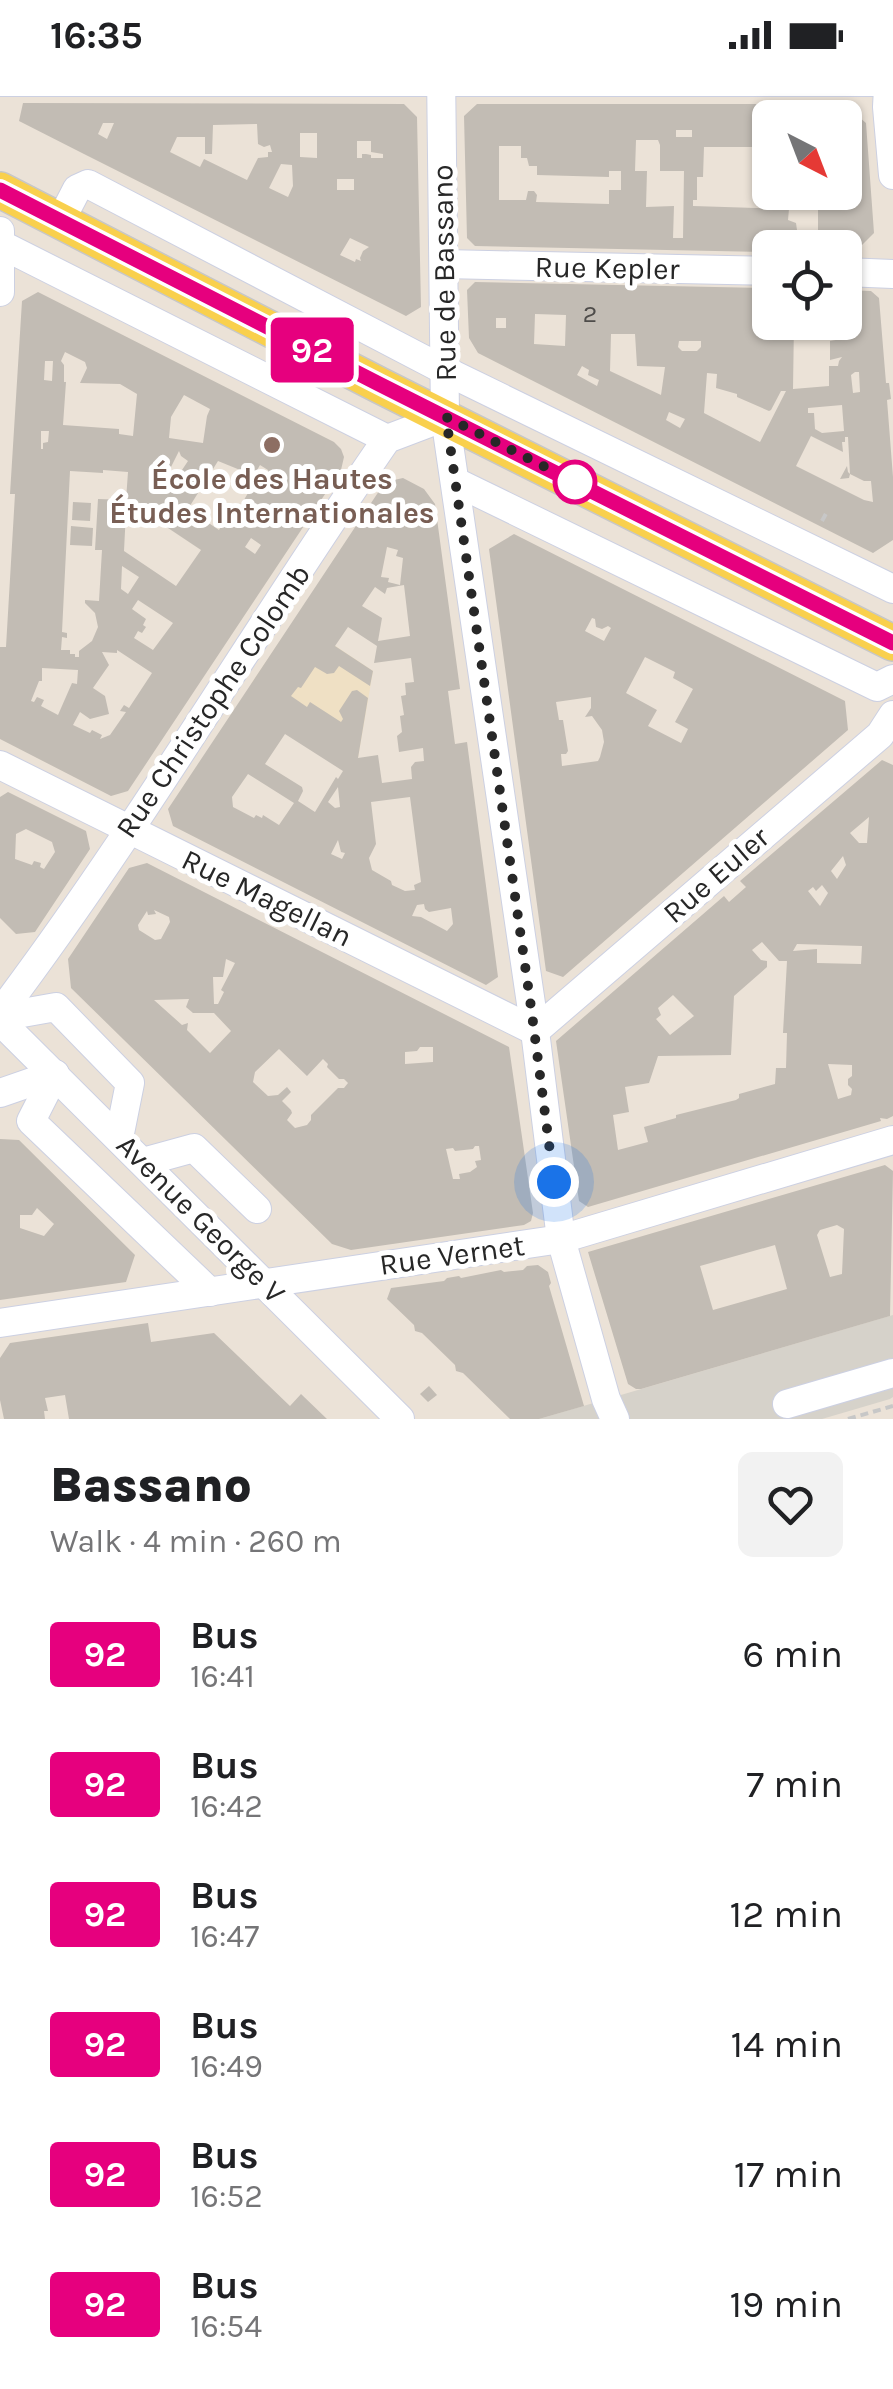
<!DOCTYPE html>
<html lang="en">
<head>
<meta charset="utf-8">
<style>
	:root { --surface:#fff; --page:#f2f2f2; --text:#202124; --muted:#757577 }
	body { margin:0; font-family:Karla,sans-serif; background:var(--page); color:var(--text); height:100vh; display:flex; flex-direction:column; font-size:38px; white-space:nowrap }
	* { box-sizing:border-box; margin:0 }
	p { font-size:32px; color:var(--muted) }
	.icon { flex:none; width:55px; height:55px; fill:none; stroke:currentColor; stroke-width:2; stroke-linecap:round; stroke-linejoin:round }
	.map { position:relative; height:1349px; overflow:hidden }
	.side { display:flex; flex-direction:column; background:var(--surface); flex:1 }
	.side>* { flex:none }
	.badge { padding:0 20px; border-radius:8px; font-size:35px; line-height:65px }
	.needle { width:65px; rotate:138deg }
	.fabs { position:absolute; left:752px; top:30px; display:grid; gap:20px }
	.fabs a { display:grid; place-items:center; width:110px; height:110px; border-radius:15px; background:var(--surface); box-shadow:0 2px 8px #0004; font-size:50px }
	.you { position:absolute; width:50px; height:50px; margin:-25px; border:8px solid #fff; border-radius:50%; background:#1a73e8; box-shadow:0 0 0 15px #1a73e833 }
	.map>.badge { position:absolute; translate:-50% -50%; box-shadow:0 0 0 5px #fff }
	.round { display:grid; place-items:center; flex:none; width:105px; height:105px; border-radius:15px; background:var(--page) }
	.overview { display:flex; align-items:center; justify-content:space-between; height:170px; padding:0 50px }
	h1 { font-size:48px; font-weight:800; line-height:75px }
	ul { padding:0; list-style:none }
	li { display:flex; align-items:center; gap:30px; height:130px; padding:0 50px }
	li div { flex:1 }
	li b { display:block; font-size:38px }
	li em { font-style:normal }
	li .badge { min-width:110px; font-weight:700; text-align:center }
	.status { display:flex; justify-content:space-between; align-items:center; height:70px; padding:0 50px; background:var(--surface); direction:ltr }
	.status svg { height:28px; fill:currentColor }
	.map>svg:first-child { display:block }
	.education { fill:#efe0c4 }
	.plaza { fill:#d6d2ca }
	.building { fill:#c2bcb4; fill-rule:evenodd }
	.lines { fill:none; stroke-linecap:round; stroke-linejoin:round }
	.minor-casing { stroke:#ccd0e2; stroke-width:30 }
	.major-casing { stroke:#c7c7c7; stroke-width:38 }
	.path { stroke:#c7c7c7; stroke-width:4; stroke-dasharray:8 5; stroke-linecap:butt }
	.minor { stroke:#fff; stroke-width:28 }
	.major { stroke:#f9d04d; stroke-width:35 }
	.line-casing { stroke:#fff; stroke-width:22 }
	.line { stroke:#e6007e; stroke-width:15 }
	.walk { stroke:#272727; stroke-width:10; stroke-dasharray:0 18 }
	.education-dot { fill:#8d6e63; stroke:#fff; stroke-width:4 }
	.stop-dot { fill:#fff; stroke:#e6007e; stroke-width:5 }
	.labels { text-anchor:middle; stroke-width:10; stroke-linejoin:round; paint-order:stroke }
	.number-label { font-size:25px; fill:#4e4c4a }
	.street-label { font-size:30px; fill:#272727; stroke:#fff }
	.education-label { font-size:30px; font-weight:bold; fill:#785e54; stroke:#fff }
</style>
</head>
<body>
<div class="status"><b>16:35</b><svg viewBox="0 0 49 12"><path d="M0 12V9h3v3zM5 12V6h3v6zM10 12V3h3v9zM15 12V0h3v12zM26 1h20v11H26zM47 4h2v5h-2z"/></svg></div>
<div class="map">
<svg width="893" height="1349" viewBox="0 0 893 1349">
	<rect width="100%" height="100%" fill="#ebe2d7"/>
	<!-- education -->
	<polygon class="education" points="295,549 373,601 358,688 251,614"/>
	<!-- plaza -->
	<polygon class="plaza" points="893,1245 893,1327 890,1329 822,1349 539,1349"/>
	<!-- building -->
	<g class="building">
		<path d="M23,33l381,1 13,13 4,190 -15,9 -324,-163 -63,-32zM103,53h11l-7,16 -9,-5zM257,54l1,20 6,3 6,-2 2,7h-4v5l-10,1 -11,22 -43,-21 -4,8 -30,-15 7,-15h28v17h7l1,-29zM300,63h17v25l-17,-1zM357,71h14v11l12,2v4h-12v-3l-5,-1h-4v4h-5zM281,94l11,1 1,21 -5,11 -19,-9zM337,109h17v11h-17zM350,168l19,9 -6,4 -3,7 1,3 -5,-2 -1,3 -15,-7z"/>
		<path d="M477,34h367l22,19 8,110 -17,17h-12v-2h-75v4l-295,-6 -8,-8 -3,-122zM770,48h75v74h-16v17l-11,1v21l-21,-1 -1,-7 -8,-3 1,-11 -96,-3v-6h4v-23h6l1,-30h54l1,28h11zM676,60h16v7h-16zM636,70h22l2,5v26h24l-1,67h-10l1,-32 -28,1 1,-36h-12zM499,76h22v12h6l2,8h8v9l72,2v-6h12v19h-12v14l-73,-2 1,-7 -3,-4h-6l-2,9h-27z"/>
		<path d="M475,212l295,6v34h24l-1,67 36,-3v-20h9l1,-5 3,-4 -12,3v-19l11,-2 -1,-17h5v-32l26,1 8,7 7,85h3l2,16 -4,1 6,77v63l-20,13 -395,-200 -9,-15 -2,-48zM535,244l31,1 -1,31 -31,-2zM496,248h10v10h-10zM611,264h24l2,32 28,1 -4,28 -51,-24zM679,271h22v6l-4,4h-15l-4,-4zM582,296l7,4 -1,5 11,5 -2,6 -20,-11zM855,302h4l1,20 -7,1 -2,-18zM707,303l10,1 -1,14 21,6v3l32,14 2,-1 10,-19h5l-26,51 -56,-29zM842,335l2,26 -22,2 -7,-4 -1,-16h-6v-5zM669,342l16,7 -5,9 -14,-8zM811,366l32,16 -1,-10h3v-5h3l2,37 -2,-2 -1,-6 -7,13 9,-1 1,-4 14,7h7l2,21 -9,-2 -68,-34z"/>
		<path d="M38,222l296,150 7,7 3,8 -3,13 -213,321 -17,5 -111,-57v-92h6l9,-153h-5l12,-193zM65,282l20,10 2,6 -7,15 40,1 17,10 -4,42 -14,-2v-5l-56,-4 3,-43h-2v-17l-3,-4zM45,291h8l-1,20 -8,-1zM184,325l26,14 -3,7 -4,27 -34,-5 2,-21zM41,361h8l-1,11 -5,1v6h-2zM179,381l2,5 7,5 -6,9 -6,4 -2,9 -10,-6 4,-4zM218,391l32,13 6,-2 4,-7 8,5 2,9 -5,7 -6,-4 -5,1 -25,42h-7l-3,5 -31,-21zM103,400l25,2 -2,28 -28,-1 -3,51h7l-3,51 -14,-1v3l10,10 3,14 -6,14 -13,10v6h-4v-3h-5v-4h-9l1,-13 5,1v-5l-5,-1 8,-161 33,2zM126,441l18,1 57,38 -25,36 -52,-35zM251,468l10,7 -6,9 -10,-7zM122,496l17,11 -11,17 -7,-5zM138,530l35,23 -20,27 -19,-12 4,-7 4,2 4,-6 -3,-2 3,-6 -14,-10zM117,580l35,23 -23,35 -5,-3 -4,6 6,1 -16,23 -10,4 2,-4 -10,-5 -2,3 -17,-8 7,-13 10,7 19,-5 -4,-18 -12,-8 16,-23 -7,-13 15,1zM42,598l36,2 -1,14 -5,-1 -14,32 -17,-9 3,-6 -7,-3 -3,5 -3,-1 8,-20h3z"/>
		<path d="M403,408l21,11 11,15 25,185 -12,2 7,53 12,-2 31,235 -12,8 -313,-159 -5,-17 217,-327zM387,477l11,3 -2,6 7,2 -3,27 -12,-3 1,-4 -8,-1zM404,515l6,51 -32,5 4,-23 -20,-12 13,-19 10,7 2,-6zM348,557l29,19 -3,17 37,-5 3,24 -9,1 1,12 -5,1 3,19 -4,1 2,16 -5,4 2,16 24,-4 1,13 -9,1 -4,5 1,12 -30,4 -4,-28 -20,3 10,-60 -11,-8 -5,1 -13,20 4,8 -2,3 -31,-20 -3,5 -16,-11 7,-9 3,1 14,-21 12,7 7,-1 5,-7 31,20 3,-15 -38,-25zM285,664l58,37 -5,8 -2,-2 -21,35 -17,-11 5,-10 -1,-4 -37,-23zM248,704l46,29 -15,22 -16,-10 -1,3 -6,-3 -2,3 -21,-11 -1,-10zM338,717l2,20 -5,1 -7,-6zM410,727l11,85 -7,3 1,5 -10,1 -13,-6 -1,-4 -19,-11 -3,-12 7,-14 -5,-42zM338,770l3,12 4,1 -3,6 -11,-5zM424,834l1,5 4,3 22,-4 2,16 -6,7 -26,-14 -9,-1 5,-11z"/>
		<polygon points="73,432 91,433 90,451 72,450"/>
		<polygon points="71,456 93,458 92,476 70,475"/>
		<path d="M514,464l331,167 3,29 -285,247 -17,-6 -57,-422zM592,548l3,1 1,8 6,2 6,-3 3,2 -7,13 -19,-10zM645,587l30,15 -2,6 20,11 -18,33 13,7 -7,14 -33,-17 9,-16 -31,-17zM591,627v11l-6,9 7,-1 10,14 2,12 -4,15 -2,4 -36,5 -1,-12h5l2,-3 -5,-31h-4l-3,-18z"/>
		<path d="M882,690l11,5v351l-6,3 -7,-1 1,3 -293,86 -9,-6 -23,-160 168,-145 5,6 17,-15 -6,-6zM869,747l-2,26h-8l-9,-10zM843,786l3,9 -9,14 -6,-8zM822,815l6,8 -8,13 -12,-15 5,-4 3,4zM762,872l17,19h8l-4,72h4l-1,35h-10l-1,16 -36,10v4l-3,2 -60,15v3l-32,9 4,15 -30,8 -5,-35 16,-3 -4,-25 24,-4 9,-27 73,-1 3,-59 33,-29v-6l-6,-1 -9,-10zM797,874l65,2 -1,18 -44,-1v-14l-24,2zM673,925l21,21 -24,19 -14,-16 5,-4 -3,-7zM828,994l24,1v11l-4,3v6l4,4 -1,6 -13,4z"/>
		<path d="M8,722l78,39 4,18 -55,83 -19,2 -16,-16v-121zM26,759l26,13 3,10 -11,17 -4,-2 1,-4 -7,-2 -2,4 -17,-6 1,-25z"/>
		<path d="M147,793l362,184 24,166 -2,8 -7,4 -173,25 -19,-6 -261,-256 -3,-29 61,-91zM154,840l15,7 1,5 -9,17 -6,1 -16,-10 -1,-5 9,-14 1,4 8,-1zM226,889l9,4 -14,27 3,2 -6,12h-4l-1,-27h10zM189,929l-3,8 7,6h21l17,18 -21,22 -23,-23 1,-7 -6,2 -28,-25zM420,977h13v15l-28,2v-12l12,-1zM279,979l28,27 16,-17 5,5 -1,3 12,12h5l4,4 -4,5h-6l-27,27v5l-4,5 -12,3 -8,-8 5,-7 -1,-3 -9,-9 9,-9 -4,-5 -9,8 -10,1 -15,-14 2,-10zM475,1076h4l2,14 -6,1 2,6 -7,5 -11,2 1,5h-7l-7,-30 7,-1 2,3 18,-2z"/>
		<path d="M0,1069l19,1 116,115 -9,27 -126,18zM37,1138l17,16 -10,12 -24,-8v-13h12z"/>
		<path d="M885,1095l8,6 -3,145 -249,73h-5l-8,-5 -40,-132zM837,1155l7,4 -2,45 -12,3 -13,-42 3,-5zM775,1175l12,44 -74,21 -13,-44z"/>
		<polygon points="538,1195 548,1202 551,1213 549,1216 584,1336 539,1349 510,1349 463,1303 456,1301 455,1295 422,1263 415,1261 414,1255 387,1229 391,1218 444,1211 447,1208 459,1206 461,1208 501,1200 504,1202 523,1200 527,1196"/>
		<polygon points="148,1253 151,1272 214,1263 290,1336 301,1324 327,1349 69,1349 65,1325 45,1328 48,1341 44,1341 45,1349 4,1349 0,1330 0,1288 10,1273"/>
		<polygon points="429,1316 437,1325 428,1332 420,1324"/>
	</g>
	<g class="lines">
		<defs>
			<g id="minor">
				<polyline points="441,0 445,347 535,961 561,1169 606,1329 615,1349"/>
				<polyline points="889,0 887,37 893,105"/>
				<polyline points="0,12 893,12"/>
				<polyline points="61,150 77,119 88,114 444,300 893,519"/>
				<polyline points="0,174 387,369"/>
				<polyline points="444,194 770,201"/>
				<polyline points="845,202 893,204"/>
				<polyline points="0,222 0,161"/>
				<polyline points="456,412 877,617 893,609"/>
				<polyline points="0,695 535,961 880,665 893,645"/>
				<path d="M0,943c139,-184 256,-385 387,-574l58,-22"/>
				<polyline points="0,947 56,937 130,1013 119,1068"/>
				<polyline points="0,951 400,1349"/>
				<polyline points="55,1004 31,1051 210,1222"/>
				<polyline points="0,1023 55,1004"/>
				<polyline points="143,1092 194,1078 257,1139"/>
				<polyline points="0,1253 561,1169 893,1070"/>
				<polyline points="787,1334 893,1303"/>
			</g>
			<polyline id="major" points="0,120 379,315 893,573"/>
		</defs>
		<!-- minor casing -->
		<use href="#minor" class="minor-casing"/>
		<!-- major casing -->
		<use href="#major" class="major-casing"/>
		<!-- path -->
		<g class="path">
			<polyline points="822,451 828,440"/>
			<polyline points="848,1349 893,1336"/>
		</g>
		<!-- minor -->
		<use href="#minor" class="minor"/>
		<!-- major -->
		<use href="#major" class="major"/>
	</g>
	<g class="lines">
		<defs>
			<polyline id="line" points="0,120 379,314 893,573"/>
		</defs>
		<!-- line casing -->
		<use href="#line" class="line-casing"/>
		<!-- line -->
		<use href="#line" class="line"/>
		<!-- walk -->
		<polyline class="walk" points="554,1112 531,937 446,347 587,418 575,412"/>
	</g>
	<!-- markers -->
	<circle class="education-dot" cx="272" cy="375" r="10"/>
	<circle class="stop-dot" cx="575" cy="412" r="20"/>
	<g class="labels">
		<!-- number labels -->
		<g class="number-label">
			<text x="590" y="252">2</text>
		</g>
		<!-- street labels -->
		<g class="street-label">
			<text transform="translate(607 198) rotate(1)" y="10">Rue Kepler</text>
			<text transform="translate(444 203) rotate(-91)" y="10">Rue de Bassano</text>
			<text transform="translate(213 631) rotate(-56)" y="10">Rue Christophe Colomb</text>
			<text transform="translate(716 805) rotate(-41)" y="10">Rue Euler</text>
			<text transform="translate(267 828) rotate(26)" y="10">Rue Magellan</text>
			<text transform="translate(201 1149) rotate(45)" y="10">Avenue George V</text>
			<text transform="translate(452 1185) rotate(-8)" y="10">Rue Vernet</text>
		</g>
		<!-- education labels -->
		<g class="education-label">
			<text x="272" y="419">École des Hautes<tspan x="272" dy="34">Études Internationales</tspan></text>
		</g>
	</g>
</svg>
<div class="fabs">
<a><svg class="needle" viewBox="-14 -14 28 28"><path d="M0-13l5 13h-10z" fill="#e53935"/><path d="M0 13l5-13h-10z" fill="#757577"/></svg></a>
<a><svg class="icon" aria-label="locate" viewBox="0 0 24 24"><circle cx="12" cy="12" r="6"/><path d="M12 2v4M12 18v4M2 12h4M18 12h4"/></svg></a>
</div>
<div class="you" style="left:554px;top:1112px"></div>
<b class="badge" style="left:312px;top:280px;background:#e6007e;color:#fff">92</b>
</div>
<section class="side">
<div class="overview"><div><h1>Bassano</h1><p>Walk · 4 min · 260 m</p></div><a class="round"><svg class="icon" aria-label="heart" viewBox="0 0 24 24"><path d="M12 20l-8-8c-3-5 5-10 8-4 3-6 11-1 8 4z"/></svg></a></div>
<ul>
<li><span class="badge" style="background:#e6007e;color:#fff">92</span><div><b>Bus</b><p>16:41</p></div><em>6 min</em></li>
<li><span class="badge" style="background:#e6007e;color:#fff">92</span><div><b>Bus</b><p>16:42</p></div><em>7 min</em></li>
<li><span class="badge" style="background:#e6007e;color:#fff">92</span><div><b>Bus</b><p>16:47</p></div><em>12 min</em></li>
<li><span class="badge" style="background:#e6007e;color:#fff">92</span><div><b>Bus</b><p>16:49</p></div><em>14 min</em></li>
<li><span class="badge" style="background:#e6007e;color:#fff">92</span><div><b>Bus</b><p>16:52</p></div><em>17 min</em></li>
<li><span class="badge" style="background:#e6007e;color:#fff">92</span><div><b>Bus</b><p>16:54</p></div><em>19 min</em></li>
</ul>
</section>
</body>
</html>
